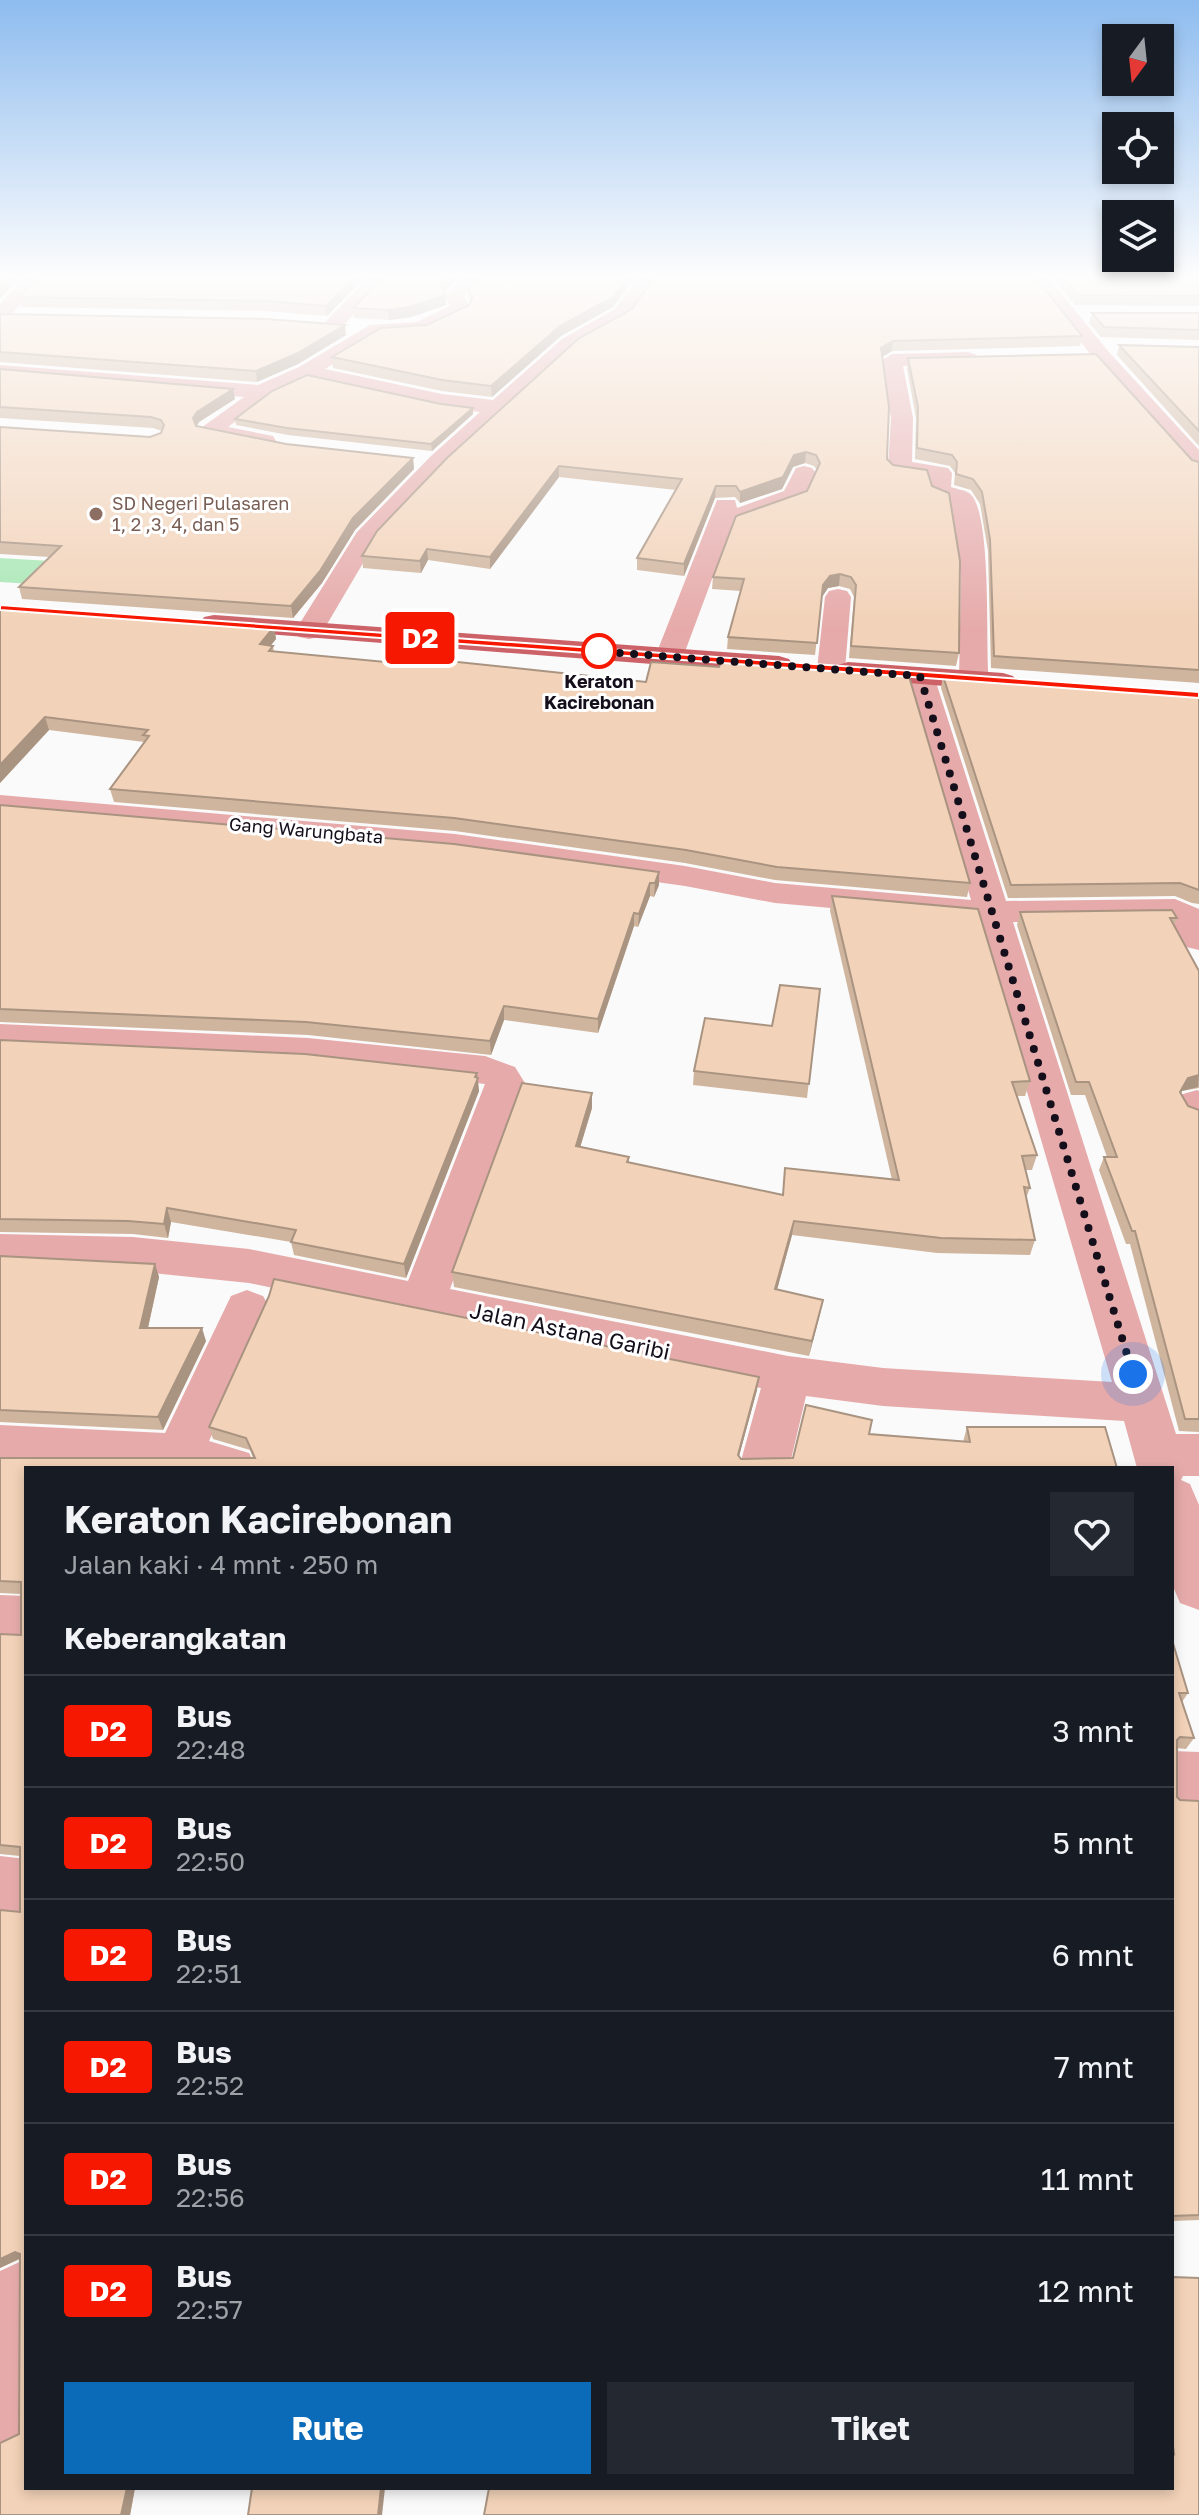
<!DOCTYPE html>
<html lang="id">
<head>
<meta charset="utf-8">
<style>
	:root { --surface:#171b24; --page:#242831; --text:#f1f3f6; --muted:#9ea1a6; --line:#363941; --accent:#0c6bb8 }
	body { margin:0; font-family:"Golos Text",sans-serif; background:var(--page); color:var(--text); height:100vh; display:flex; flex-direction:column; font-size:30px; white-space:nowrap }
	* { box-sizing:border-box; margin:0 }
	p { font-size:26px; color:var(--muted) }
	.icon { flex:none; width:44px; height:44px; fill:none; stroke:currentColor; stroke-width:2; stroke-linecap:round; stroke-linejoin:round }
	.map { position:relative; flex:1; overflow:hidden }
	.drawer { position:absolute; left:24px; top:1466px; width:1150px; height:1024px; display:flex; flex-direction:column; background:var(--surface); border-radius:0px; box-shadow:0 4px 12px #0003 }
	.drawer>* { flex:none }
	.badge { padding:0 16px; border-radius:6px; font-size:28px; line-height:52px }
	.needle { width:52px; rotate:195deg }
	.buttons { position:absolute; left:1102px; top:24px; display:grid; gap:16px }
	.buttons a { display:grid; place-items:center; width:72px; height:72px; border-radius:0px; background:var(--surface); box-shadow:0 4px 12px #0003; font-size:40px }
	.you { position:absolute; width:40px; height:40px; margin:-20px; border:6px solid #fff; border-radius:50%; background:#1a73e8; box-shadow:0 0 0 12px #1a73e833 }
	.map>.badge { position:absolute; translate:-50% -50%; box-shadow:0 0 0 4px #fff }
	h2 { padding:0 40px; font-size:30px; line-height:72px }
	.round { display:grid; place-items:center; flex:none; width:84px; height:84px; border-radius:0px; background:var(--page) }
	.overview { display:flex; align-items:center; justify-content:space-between; height:136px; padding:0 40px }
	h1 { font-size:38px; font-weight:700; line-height:60px }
	.cta { display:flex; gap:16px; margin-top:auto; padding:16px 40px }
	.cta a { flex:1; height:92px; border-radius:0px; background:var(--accent); color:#fff; font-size:32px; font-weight:700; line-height:92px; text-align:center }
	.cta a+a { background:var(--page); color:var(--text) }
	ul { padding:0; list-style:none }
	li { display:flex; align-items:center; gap:24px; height:112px; padding:0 40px; border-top:2px solid var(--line) }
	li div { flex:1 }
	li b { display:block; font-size:30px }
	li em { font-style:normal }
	li .badge { min-width:88px; font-weight:700; text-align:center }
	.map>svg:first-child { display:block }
	.green { fill:#a9e7b5 }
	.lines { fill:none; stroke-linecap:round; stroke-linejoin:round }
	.minor { fill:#e6aaaa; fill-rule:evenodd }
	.major { fill:#cc6268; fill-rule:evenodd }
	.wall { fill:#d0b59e }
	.shaded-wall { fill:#a99381 }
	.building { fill:#f2d2b8; stroke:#a99381; stroke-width:2 }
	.line { fill:#f61800; stroke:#fff; stroke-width:2 }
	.walk { stroke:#140f1b; stroke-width:8; stroke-dasharray:0 14.4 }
	.education-dot { fill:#8d6e63; stroke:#fff; stroke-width:3 }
	.stop-dot { fill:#fff; stroke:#f61800; stroke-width:4 }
	.labels { text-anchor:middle; stroke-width:6; stroke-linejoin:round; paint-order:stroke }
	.far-education-label { font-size:18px; fill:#785e54; stroke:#fff; text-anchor:start }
	.far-stop-label { font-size:18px; font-weight:bold; fill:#140f1b; stroke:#fff }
	.far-street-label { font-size:18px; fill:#140f1b; stroke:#fff }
	.street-label { font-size:22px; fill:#140f1b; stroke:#fff }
</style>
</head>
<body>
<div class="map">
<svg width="1199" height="2515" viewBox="0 0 1199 2515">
	<rect width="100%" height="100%" fill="#fafafa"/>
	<!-- green -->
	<polygon class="green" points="0,558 84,563 65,586 0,582"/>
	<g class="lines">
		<!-- minor -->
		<g class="minor">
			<polygon points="24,277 43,277 7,320 0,322 0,304"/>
			<polygon points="369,277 388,277 340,329 326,329 323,325 326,321"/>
			<polygon points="465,277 485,277 464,296 471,308 468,312 428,332 381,335 325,369 442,394 493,400 562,339 615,309 639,277 657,277 629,317 576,347 446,467 376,541 323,631 319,637 309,639 299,637 295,631 357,532 430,457 480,412 442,408 308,378 271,395 228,427 273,436 276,441 273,446 265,448 201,435 198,430 244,397 0,377 0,365 258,385 299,367 370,325 417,322 450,306 444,295"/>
			<polygon points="1030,277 1048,277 1108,351 1199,450 1199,471 1191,469 1094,359"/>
			<path d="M968,352l7,2 3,4 -3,4 -72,4 10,52 -1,44 36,6 4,5 -1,14c5,2 14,3 18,6 24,16 16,156 20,187l-5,6 -10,3 -10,-3 -5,-6 2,-107 -11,-71c-16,-5 -23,-5 -22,-23l-36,-6 -4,-5 3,-50 -9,-58 10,-6z"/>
			<polygon points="804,466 812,468 816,473 803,501 751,520 734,520 683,657 679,663 669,666 659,663 655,657 717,500 735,500 737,508 784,491 796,468"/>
			<polygon points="838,589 847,591 851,597 845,669 841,675 831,678 821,675 817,669 825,597 829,591"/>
			<polygon points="920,667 930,670 934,676 1006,901 1175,899 1199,909 1199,950 1186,947 1169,920 1013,922 1176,1434 1199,1434 1199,1476 1183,1476 1181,1480 1190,1484 1199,1505 1199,1610 1180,1603 1172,1584 1172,1468 1137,1468 1124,1421 883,1406 806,1396 789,1468 739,1468 761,1388 249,1283 133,1271 0,1266 0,1234 133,1237 249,1249 408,1281 485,1084 308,1064 0,1050 0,1024 308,1038 485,1056 515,1067 525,1083 450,1289 788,1356 883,1368 1112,1382 977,921 775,903 685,886 455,854 0,815 0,795 455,834 685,866 775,883 971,900 906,676 910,670"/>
			<polygon points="1197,1090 1199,1091 1199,1122 1185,1118 1177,1104 1183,1094"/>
			<polygon points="247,1290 263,1296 270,1308 209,1441 249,1453 257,1468 0,1467 0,1425 165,1433 231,1296"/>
			<polygon points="0,1595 26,1596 26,1644 0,1643"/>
			<polygon points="1172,1751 1199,1752 1199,1808 1172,1807"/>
			<polygon points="0,1856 26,1859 26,1919 0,1916"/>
			<polygon points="26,2259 26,2436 0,2447 0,2271"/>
		</g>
		<!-- major -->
		<g class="major">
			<polygon points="214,615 779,656 789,659 793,665 789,671 779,674 204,629 200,623 204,617"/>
			<polygon points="848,662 1003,673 1013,676 1018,682 1013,688 1003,691 838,677 834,671 838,665"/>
		</g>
	</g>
	<!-- wall -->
	<g class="wall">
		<polygon points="365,277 327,316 268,311 21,307 19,297"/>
		<polygon points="461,277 444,291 446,305 411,317 389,320 354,318 353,308"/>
		<polygon points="1052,277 1199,277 1199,306 1075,305"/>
		<polygon points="467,287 613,307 561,336 492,397 442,391 333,368 332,357 427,325 469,305 471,301 468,297"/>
		<polygon points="632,309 1082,336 1080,346 892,351 882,357 887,459 959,653 956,666 849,658 854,597 850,589 839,586 828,588 822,597 815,655 727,649 728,637 741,591 712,589 713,577 807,491 817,470 814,466 805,463 793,467 782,489 740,503 735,497 715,498 684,576 637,570 637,558 676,490 559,477 490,569 428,560 421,573 363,568 362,556"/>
		<polygon points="1092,313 1199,313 1199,340 1101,337 1089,323"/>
		<polygon points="0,314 346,335 298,364 257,382 0,362"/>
		<polygon points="1119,345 1199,347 1199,446 1117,355"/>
		<polygon points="908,358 1199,462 1199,683 991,668 988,551 980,504 971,490 954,485 955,473 950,466 915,459 916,418 907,369"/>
		<polygon points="0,369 235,399 199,422 197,426 286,444 413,458 414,469 355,530 322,583 293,618 22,599 19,587 50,557 0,554 0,427 150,437 161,433 162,431 153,428 0,418"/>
		<polygon points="473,414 432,451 288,435 236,425 235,419"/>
		<polygon points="0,607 274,627 276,639 271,645 273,646 274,652 970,883 967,897 775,880 685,863 455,831 114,802 110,789 144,742 49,730 0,783"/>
		<polygon points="943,676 1199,693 1199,904 1192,903 1175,896 1008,898 941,688"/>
		<polygon points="0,805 659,872 659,885 654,897 650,896 638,927 634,926 598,1033 504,1020 491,1055 308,1035 0,1022"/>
		<polygon points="832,896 1030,1081 1025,1096 1017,1096 1037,1155 1032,1170 1026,1170 1030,1188 1026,1198 1035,1240 1030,1255 937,1253 792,1235 777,1290 823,1300 809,1356 454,1287 452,1272 592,1108 580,1147 629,1157 629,1162 782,1195 892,1180 830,911"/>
		<polygon points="1020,912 1177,918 1174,926 1199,971 1199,1088 1182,1091 1181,1094 1188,1106 1199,1110 1199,1432 1179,1431 1130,1244 1126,1244 1099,1170 1104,1157 1107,1157 1085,1095 1071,1095 1017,925"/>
		<polygon points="820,989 807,1098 693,1085 694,1071 772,1026"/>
		<polygon points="0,1040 477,1073 479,1091 406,1278 294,1255 291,1242 171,1222 168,1238 133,1234 0,1232"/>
		<polygon points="0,1256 155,1264 159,1277 148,1328 206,1341 163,1430 0,1422"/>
		<polygon points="757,1390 739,1456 741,1459 793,1458 869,1434 963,1442 967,1427 1117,1468 26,1468 26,2488 135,2488 130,2515 0,2515 19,2434 20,2259 0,2268 0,1910 20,1912 20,1856 0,1854 0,1634 21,1635 21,1594 0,1593 0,1458 253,1458 250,1450 213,1439 209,1427"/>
		<polygon points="1172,1640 1188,1693 1182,1702 1194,1738 1186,1749 1177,1748 1177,1797 1180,1800 1199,1801 1199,2220 1172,2221"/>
	</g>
	<!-- shaded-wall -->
	<g class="shaded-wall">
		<polygon points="9,277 20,277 0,299 0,287"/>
		<polygon points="355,277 365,277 327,316 326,306"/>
		<polygon points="449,277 461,277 442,293 441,283"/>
		<polygon points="628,277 636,277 613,307 561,336 492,397 491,386 560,326"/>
		<polygon points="445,295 446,305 411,317 389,320 388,310"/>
		<polygon points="345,325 346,335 298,364 257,382 256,371"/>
		<polygon points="893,341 892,351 879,359 881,348"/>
		<polygon points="233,389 235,399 199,422 195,428 193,418 197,412"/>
		<polygon points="473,408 473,414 432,451 431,444"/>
		<polygon points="806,452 805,463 793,467 782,489 740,503 740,492 794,455"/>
		<polygon points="413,458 414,469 355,530 322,583 293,618 291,606 353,518"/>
		<polygon points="559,466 559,477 490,569 490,557"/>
		<polygon points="716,486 715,498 684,576 684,564"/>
		<polygon points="427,549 428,560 421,573 420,561"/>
		<polygon points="840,574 839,586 828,588 822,597 823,585 830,576"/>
		<polygon points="274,627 276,639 262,656 260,644"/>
		<polygon points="45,717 49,730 0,783 0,765"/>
		<polygon points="659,872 659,885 654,897 655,883"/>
		<polygon points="650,883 650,896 638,927 639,914"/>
		<polygon points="634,913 634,926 598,1033 598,1019"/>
		<polygon points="504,1006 504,1020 491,1055 490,1041"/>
		<polygon points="477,1073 479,1091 406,1278 404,1264"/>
		<polygon points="1199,1075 1198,1087 1182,1091 1174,1105 1188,1078"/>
		<polygon points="592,1093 592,1108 576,1161 576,1146"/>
		<polygon points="167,1208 171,1222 168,1238 164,1224"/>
		<polygon points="794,1221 792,1235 773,1304 775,1289"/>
		<polygon points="155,1264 159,1277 145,1341 140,1328"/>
		<polygon points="823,1300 820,1314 809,1356 812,1341"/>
		<polygon points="202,1328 206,1341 163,1430 158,1417"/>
		<polygon points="759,1377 757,1390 736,1467 738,1455"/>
		<polygon points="15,2252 25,2256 0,2268 0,2259"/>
		<polygon points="127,2488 135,2488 130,2515 121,2515"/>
		<polygon points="381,2488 385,2488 382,2515 378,2515"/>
	</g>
	<!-- building -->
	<g class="building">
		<polygon points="0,277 9,277 0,287"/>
		<polygon points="36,277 355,277 326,306 267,301 19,297"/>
		<polygon points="383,277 449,277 441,283 445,295 410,307 388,310 353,308"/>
		<polygon points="479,277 628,277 613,297 560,326 491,386 442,380 332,357 381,328 427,325 469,305 473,297 467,287"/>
		<polygon points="654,277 1035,277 1082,336 893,341 881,348 889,407 887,459 893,465 927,470 932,486 949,493 960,561 959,653 851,646 856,585 851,577 840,574 830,576 823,585 817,643 728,637 744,579 713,577 736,516 807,491 820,463 816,455 806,452 794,455 783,477 740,492 736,486 716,486 684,564 637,558 682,479 559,466 490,557 427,549 420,561 362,556 377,531 447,458 578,339 632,309"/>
		<polygon points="1062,277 1199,277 1199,296 1078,295"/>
		<polygon points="1092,313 1199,313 1199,330 1104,327"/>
		<polygon points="0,314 266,319 345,325 296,354 256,371 0,352"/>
		<polygon points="1119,345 1199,347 1199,431"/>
		<polygon points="1096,354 1192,460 1199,462 1199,670 994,656 990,539 982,492 973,479 956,474 957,462 952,455 917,448 918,407 908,358"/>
		<polygon points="0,369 233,389 197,412 193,418 196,426 286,444 413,458 353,518 320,571 291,606 19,587 61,546 0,542 0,427 150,437 161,433 164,425 161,420 151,417 0,407"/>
		<polygon points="307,375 441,404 473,408 431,444 287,428 235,419 272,391"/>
		<polygon points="0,607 274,627 260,644 273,646 269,651 417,665 420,658 646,682 651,662 719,667 722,659 908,673 970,883 777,867 686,850 454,818 110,789 149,736 143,735 148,730 45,717 0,765"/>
		<polygon points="943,676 1199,693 1199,890 1180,883 1011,885"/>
		<polygon points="0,805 454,844 659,872 655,883 650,883 639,914 634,913 598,1019 504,1006 490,1041 306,1022 0,1009"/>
		<polygon points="832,896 978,909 1030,1081 1012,1082 1037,1155 1022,1156 1030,1188 1024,1187 1035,1240 941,1238 794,1221 775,1289 823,1300 812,1341 452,1272 522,1083 592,1093 576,1146 629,1157 627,1162 783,1195 785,1168 899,1180"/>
		<polygon points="1172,910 1177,918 1170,918 1199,971 1199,1075 1188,1078 1180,1092 1188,1106 1199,1110 1199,1419 1185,1419 1135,1231 1132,1231 1104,1157 1117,1157 1089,1082 1076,1082 1020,912"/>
		<polygon points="780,985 820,989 809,1084 694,1071 705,1018 772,1026"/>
		<polygon points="0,1040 305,1054 477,1073 475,1077 478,1078 404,1264 291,1242 296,1230 167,1208 164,1224 128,1221 0,1219"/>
		<polygon points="0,1256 155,1264 140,1328 202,1328 158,1417 0,1410"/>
		<polygon points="274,1279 759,1377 738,1455 741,1459 793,1458 806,1405 872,1420 869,1434 970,1442 967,1427 1105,1427 1117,1468 26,1468 26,2488 127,2488 121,2515 0,2515 0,2443 19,2434 20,2254 15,2252 0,2259 0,1910 20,1912 20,1847 0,1845 0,1634 21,1635 21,1582 0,1581 0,1458 255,1458 246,1438 209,1427 269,1296"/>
		<polygon points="1172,1640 1188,1693 1179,1693 1194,1738 1180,1737 1177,1740 1177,1797 1180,1800 1199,1801 1199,2215 1172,2216"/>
		<polygon points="1172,2277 1199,2278 1199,2515 484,2515 489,2488 1172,2488 1172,2453 1174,2454 1172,2439"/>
		<polygon points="252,2488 381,2488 378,2515 248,2515"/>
	</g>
	<!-- sky -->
	<linearGradient id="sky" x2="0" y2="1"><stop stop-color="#8ebcef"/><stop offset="0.44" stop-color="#fdfdfd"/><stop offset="1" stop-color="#fdfdfd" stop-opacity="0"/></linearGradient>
	<rect width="1199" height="629" fill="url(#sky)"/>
	<!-- line -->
	<polygon class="line" points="0,605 1199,692 1199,698 0,610"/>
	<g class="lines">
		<!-- walk -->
		<polyline class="walk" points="599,651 595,651 920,676 1133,1374"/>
	</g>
	<!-- markers -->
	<circle class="education-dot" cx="96" cy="514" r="8"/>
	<circle class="stop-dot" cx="599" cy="651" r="16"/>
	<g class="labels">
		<!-- far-education labels -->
		<g class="far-education-label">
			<text x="112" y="510">SD Negeri Pulasaren<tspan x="112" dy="21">1, 2 ,3, 4, dan 5</tspan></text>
		</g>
		<!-- far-stop labels -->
		<g class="far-stop-label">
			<text x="599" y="688">Keraton<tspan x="599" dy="21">Kacirebonan</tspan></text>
		</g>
		<!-- far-street labels -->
		<g class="far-street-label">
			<text transform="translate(306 831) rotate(5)" y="6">Gang Warungbata</text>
		</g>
		<!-- street labels -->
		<g class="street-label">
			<text transform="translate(570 1331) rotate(12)" y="8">Jalan Astana Garibi</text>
		</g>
	</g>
</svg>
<div class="buttons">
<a><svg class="needle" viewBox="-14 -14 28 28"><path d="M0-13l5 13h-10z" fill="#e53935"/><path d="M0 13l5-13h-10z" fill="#9ea1a6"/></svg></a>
<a><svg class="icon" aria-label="locate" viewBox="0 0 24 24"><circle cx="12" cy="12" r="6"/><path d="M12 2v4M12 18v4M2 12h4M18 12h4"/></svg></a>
<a><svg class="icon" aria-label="layers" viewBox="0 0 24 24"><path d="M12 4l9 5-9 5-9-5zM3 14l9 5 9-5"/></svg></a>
</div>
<div class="you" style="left:1133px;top:1374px"></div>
<b class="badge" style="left:420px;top:638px;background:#f61800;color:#fff">D2</b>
<section class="drawer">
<div class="overview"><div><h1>Keraton Kacirebonan</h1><p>Jalan kaki · 4 mnt · 250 m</p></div><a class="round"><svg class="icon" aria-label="heart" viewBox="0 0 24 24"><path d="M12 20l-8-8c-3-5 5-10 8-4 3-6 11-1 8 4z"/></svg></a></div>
<h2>Keberangkatan</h2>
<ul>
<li><span class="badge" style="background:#f61800;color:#fff">D2</span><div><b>Bus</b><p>22:48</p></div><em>3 mnt</em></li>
<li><span class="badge" style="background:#f61800;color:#fff">D2</span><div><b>Bus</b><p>22:50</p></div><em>5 mnt</em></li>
<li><span class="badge" style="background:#f61800;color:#fff">D2</span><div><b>Bus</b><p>22:51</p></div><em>6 mnt</em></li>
<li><span class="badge" style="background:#f61800;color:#fff">D2</span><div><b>Bus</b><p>22:52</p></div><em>7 mnt</em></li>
<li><span class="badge" style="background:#f61800;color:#fff">D2</span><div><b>Bus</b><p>22:56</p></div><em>11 mnt</em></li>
<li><span class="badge" style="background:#f61800;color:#fff">D2</span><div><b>Bus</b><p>22:57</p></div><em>12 mnt</em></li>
</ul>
<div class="cta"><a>Rute</a><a>Tiket</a></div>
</section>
</div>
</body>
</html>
